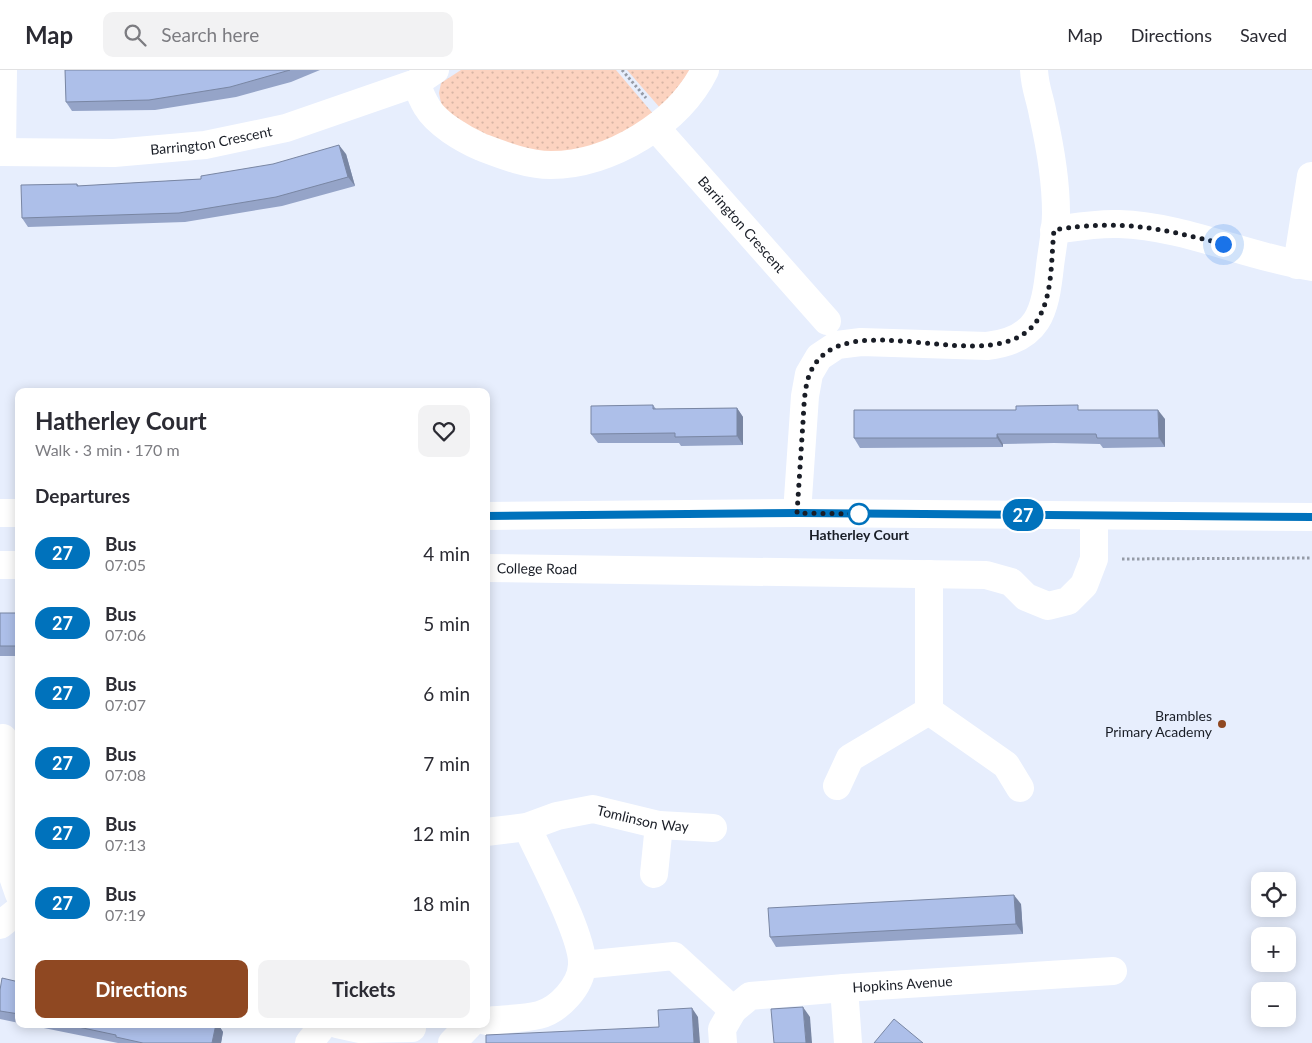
<!DOCTYPE html>
<html lang="en">
<head>
<meta charset="utf-8">
<style>
	:root { --surface:#fff; --page:#f2f2f3; --text:#2b2b33; --muted:#7c7c81; --line:#e1e1e2; --accent:#8f4822 }
	body { margin:0; font-family:Lato,sans-serif; background:var(--page); color:var(--text); height:100vh; display:flex; flex-direction:column; font-size:19px; white-space:nowrap }
	* { box-sizing:border-box; margin:0 }
	p { font-size:16px; color:var(--muted) }
	.icon { flex:none; width:28px; height:28px; fill:none; stroke:currentColor; stroke-width:2; stroke-linecap:round; stroke-linejoin:round }
	.map { position:relative; flex:1; overflow:hidden }
	.panel { position:absolute; left:15px; top:318px; width:475px; height:640px; display:flex; flex-direction:column; background:var(--surface); border-radius:10px; box-shadow:0 2px 12px #0003 }
	.panel>* { flex:none }
	.badge { padding:0 10px; border-radius:16px; font-size:18px; line-height:32px }
	.controls { position:absolute; left:1251px; top:802px; display:grid; gap:10px }
	.controls a { display:grid; place-items:center; width:45px; height:45px; border-radius:10px; background:var(--surface); box-shadow:0 2px 12px #0003; font-size:25px }
	.you { position:absolute; width:25px; height:25px; margin:-12px; border:4px solid #fff; border-radius:50%; background:#1a73e8; box-shadow:0 0 0 8px #1a73e833 }
	.map>.badge { position:absolute; translate:-50% -50%; box-shadow:0 0 0 2px #fff }
	h2 { padding:0 20px; font-size:19px; line-height:45px }
	.round { display:grid; place-items:center; flex:none; width:52px; height:52px; border-radius:10px; background:var(--page) }
	.summary { display:flex; align-items:center; justify-content:space-between; height:85px; padding:0 20px }
	h1 { font-size:24px; font-weight:700; line-height:38px }
	.primary-button { display:flex; gap:10px; margin-top:auto; padding:10px 20px }
	.primary-button a { flex:1; height:58px; border-radius:10px; background:var(--accent); color:#fff; font-size:20px; font-weight:700; line-height:58px; text-align:center }
	.primary-button a+a { background:var(--page); color:var(--text) }
	ul { padding:0; list-style:none }
	li { display:flex; align-items:center; gap:15px; height:70px; padding:0 20px }
	li div { flex:1 }
	li b { display:block; font-size:19px }
	li em { font-style:normal }
	li .badge { min-width:55px; font-weight:700; text-align:center }
	header { display:flex; align-items:center; gap:30px; box-sizing:border-box; height:70px; padding:0 25px; background:var(--surface); border-bottom:1px solid var(--line) }
	header strong { font-size:24px }
	nav { display:flex; gap:28px; margin-inline-start:auto; font-size:18px }
	.search { width:350px; height:45px; background:var(--page); display:flex; align-items:center; gap:12px; box-sizing:border-box; padding:0 18px; border-radius:10px; color:var(--muted); font-size:19px }
	.map>svg:first-child { display:block }
	.green { fill:url(#green-dots) }
	.lines { fill:none; stroke-linecap:round; stroke-linejoin:round }
	.path { stroke:#959ba7; stroke-width:3; stroke-dasharray:2.5 2.5; stroke-linecap:butt }
	.minor { stroke:#fff; stroke-width:28 }
	.wall { fill:#95a4c8 }
	.shaded-wall { fill:#7986a3 }
	.building { fill:#adbfe9; stroke:#7986a3 }
	.line-casing { stroke:#fff; stroke-width:11 }
	.line { stroke:#0072bc; stroke-width:8 }
	.walk { stroke:#191d26; stroke-width:5; stroke-dasharray:0 9 }
	.stop-dot { fill:#fff; stroke:#0072bc; stroke-width:2.5 }
	.poi-dot { fill:#8f4822; stroke:#e7eefd; stroke-width:2 }
	.labels { text-anchor:middle; stroke-width:4; stroke-linejoin:round; paint-order:stroke }
	.street-label { font-size:14px; fill:#191d26; stroke:#e7eefd }
	.stop-label { font-size:14px; font-weight:bold; fill:#191d26; stroke:#e7eefd }
	.poi-label { font-size:14px; fill:#191d26; stroke:#e7eefd; text-anchor:end }
</style>
</head>
<body>
<header>
<strong>Map</strong>
<div class="search"><svg class="icon" aria-label="search" viewBox="0 0 24 24"><circle cx="10" cy="10" r="6"/><path d="M15 15l6 6"/></svg>Search here</div>
<nav><a>Map</a><a>Directions</a><a>Saved</a></nav>
</header>
<div class="map">
<svg width="1312" height="973" viewBox="0 0 1312 973">
	<defs>
		<pattern id="green-dots" width="8" height="8" patternUnits="userSpaceOnUse" patternTransform="scale(1.25)"><rect width="8" height="8" fill="#fcd3c0"/><path d="M2 2h.1M6 6h.1" fill="none" stroke="#d7b5a5" stroke-width="1.8" stroke-linecap="round"/></pattern>
	</defs>
	<rect width="100%" height="100%" fill="#e7eefd"/>
	<!-- green -->
	<g class="green">
		<polygon points="461,0 616,0 655,46 621,68 575,81 542,84 479,66 442,38 439,23 441,13"/>
		<polygon points="627,0 691,0 661,39"/>
	</g>
	<g class="lines">
		<!-- path -->
		<g class="path">
			<polyline points="622,0 646,28"/>
			<polyline points="1122,489 1312,488"/>
		</g>
		<!-- minor -->
		<g class="minor">
			<path d="M416,13c3,8 6,16 11,24 10,17 36,32 54,40 21,8 46,18 70,18 59,0 128,-42 154,-95"/>
			<path id="s1" d="M656,58l171,193"/>
			<path id="s2" d="M0,82l114,1 91,-8 81,-17 130,-45 19,-13"/>
			<polyline points="2,82 3,0"/>
			<path d="M1054,160c22,-3 43,-7 65,-6 66,2 128,33 193,43"/>
			<polyline points="1297,195 1311,106"/>
			<polyline points="0,443 19,443"/>
			<path d="M797,443l8,-117 4,-22 10,-17 18,-12 24,-3 126,4c52,-6 58,-34 63,-80 2,-17 6,-35 6,-53 0,-32 -6,-67 -13,-98 -3,-18 -8,-26 -9,-45"/>
			<polyline points="486,446 797,443 1312,447"/>
			<polyline points="0,495 19,495"/>
			<path id="s3" d="M486,498l500,7 25,7 15,15 22,9 20,-5 16,-16 10,-26v-43"/>
			<polyline points="929,641 929,504"/>
			<polyline points="3,668 11,801 19,824"/>
			<polyline points="837,716 850,688 929,641 1006,695 1020,718"/>
			<path id="s4" d="M486,762l41,-5 30,-11 36,-7 66,16 54,3"/>
			<polyline points="654,804 659,755"/>
			<polyline points="0,855 19,840"/>
			<polyline points="582,895 674,886 733,940"/>
			<polyline points="844,918 848,973"/>
			<path d="M486,951c17,-2 37,-2 53,-6 20,-5 42,-29 43,-50 2,-28 -42,-109 -55,-138"/>
			<polyline points="337,954 360,959 412,958"/>
			<polyline points="309,973 324,954"/>
			<polyline points="452,973 470,954"/>
			<path id="s5" d="M723,973l-1,-14 11,-19 17,-14 94,-8 269,-17"/>
		</g>
	</g>
	<!-- wall -->
	<g class="wall">
		<polygon points="65,0 320,0 291,12 236,27 155,40 72,41 66,32"/>
		<polygon points="346,84 355,116 282,136 185,152 28,157 22,148 77,114 79,116 201,109"/>
		<polygon points="653,335 656,339 737,338 743,347 743,375 681,376 679,373 598,373 591,364"/>
		<polygon points="1081,340 1165,349 1165,377 1103,378 1100,374 1054,373 1003,374 1003,377 860,378 854,368"/>
		<rect x="0" y="543" width="19" height="43"/>
		<polygon points="1021,834 1023,864 776,877 770,867"/>
		<polygon points="19,912 19,953 0,949 0,920"/>
		<polygon points="24,954 218,954 223,962 221,973 118,973"/>
	</g>
	<!-- shaded-wall -->
	<g class="shaded-wall">
		<polygon points="339,75 346,84 355,116 348,107"/>
		<polygon points="737,338 743,347 743,375 737,366"/>
		<polygon points="1158,340 1165,349 1165,377 1159,368"/>
		<polygon points="997,364 1003,374 1003,377 997,368"/>
		<polygon points="1014,825 1021,834 1023,864 1016,854"/>
		<polygon points="803,937 810,947 812,973 806,973"/>
		<polygon points="692,938 698,947 700,973 694,973"/>
		<polygon points="216,954 218,954 223,962 221,973 212,973"/>
	</g>
	<!-- building -->
	<g class="building">
		<polygon points="65,0 290,0 230,17 149,30 66,32"/>
		<polygon points="339,75 348,107 276,127 179,143 22,148 21,115 77,114 77,116 201,109 201,106 273,94"/>
		<polygon points="653,335 653,339 737,338 737,366 675,367 675,363 591,364 591,336"/>
		<polygon points="1078,335 1078,340 1158,340 1159,368 1097,368 1096,364 997,364 997,368 854,368 854,340 1016,340 1016,336"/>
		<rect x="0" y="543" width="19" height="33"/>
		<polygon points="1014,825 1016,854 770,867 768,838"/>
		<polygon points="2,908 19,912 19,944 0,941 0,920"/>
		<polygon points="803,937 806,973 774,973 771,939"/>
		<polygon points="692,938 694,973 486,973 486,965 659,957 658,940"/>
		<polygon points="894,949 923,973 874,973"/>
		<polygon points="64,954 216,954 212,973 143,973 116,967 116,965"/>
	</g>
	<g class="lines">
		<defs>
			<polyline id="line" points="486,446 797,443 1312,447"/>
		</defs>
		<!-- line casing -->
		<use href="#line" class="line-casing"/>
		<!-- line -->
		<use href="#line" class="line"/>
		<!-- walk -->
		<path class="walk" d="M859,444l-62,-1c2,-30 4,-61 6,-91 1,-15 1,-34 7,-49 33,-76 187,13 228,-54 15,-24 13,-61 16,-89 66,-11 106,-2 169,14"/>
	</g>
	<!-- markers -->
	<circle class="stop-dot" cx="859" cy="444" r="10"/>
	<circle class="poi-dot" cx="1222" cy="654" r="5"/>
	<g class="labels">
		<!-- street labels -->
		<g class="street-label">
			<text dy="5" stroke="none"><textPath href="#s2" startOffset="212">Barrington Crescent</textPath></text>
			<text dy="5" stroke="none"><textPath href="#s1" startOffset="129">Barrington Crescent</textPath></text>
			<text dy="5" stroke="none"><textPath href="#s3" startOffset="51">College Road</textPath></text>
			<text dy="5" stroke="none"><textPath href="#s4" startOffset="161">Tomlinson Way</textPath></text>
			<text dy="5" stroke="none"><textPath href="#s5" startOffset="211">Hopkins Avenue</textPath></text>
		</g>
		<!-- stop labels -->
		<g class="stop-label">
			<text x="859" y="470">Hatherley Court</text>
		</g>
		<!-- poi labels -->
		<g class="poi-label">
			<text x="1212" y="651">Brambles<tspan x="1212" dy="16">Primary Academy</tspan></text>
		</g>
	</g>
</svg>
<div class="controls">
<a><svg class="icon" aria-label="locate" viewBox="0 0 24 24"><circle cx="12" cy="12" r="6"/><path d="M12 2v4M12 18v4M2 12h4M18 12h4"/></svg></a>
<a>+</a>
<a>−</a>
</div>
<div class="you" style="left:1223px;top:174px"></div>
<b class="badge" style="left:1023px;top:445px;background:#0072bc;color:#fff">27</b>
<section class="panel">
<div class="summary"><div><h1>Hatherley Court</h1><p>Walk · 3 min · 170 m</p></div><a class="round"><svg class="icon" aria-label="heart" viewBox="0 0 24 24"><path d="M12 20l-8-8c-3-5 5-10 8-4 3-6 11-1 8 4z"/></svg></a></div>
<h2>Departures</h2>
<ul>
<li><span class="badge" style="background:#0072bc;color:#fff">27</span><div><b>Bus</b><p>07:05</p></div><em>4 min</em></li>
<li><span class="badge" style="background:#0072bc;color:#fff">27</span><div><b>Bus</b><p>07:06</p></div><em>5 min</em></li>
<li><span class="badge" style="background:#0072bc;color:#fff">27</span><div><b>Bus</b><p>07:07</p></div><em>6 min</em></li>
<li><span class="badge" style="background:#0072bc;color:#fff">27</span><div><b>Bus</b><p>07:08</p></div><em>7 min</em></li>
<li><span class="badge" style="background:#0072bc;color:#fff">27</span><div><b>Bus</b><p>07:13</p></div><em>12 min</em></li>
<li><span class="badge" style="background:#0072bc;color:#fff">27</span><div><b>Bus</b><p>07:19</p></div><em>18 min</em></li>
</ul>
<div class="primary-button"><a>Directions</a><a>Tickets</a></div>
</section>
</div>
</body>
</html>
